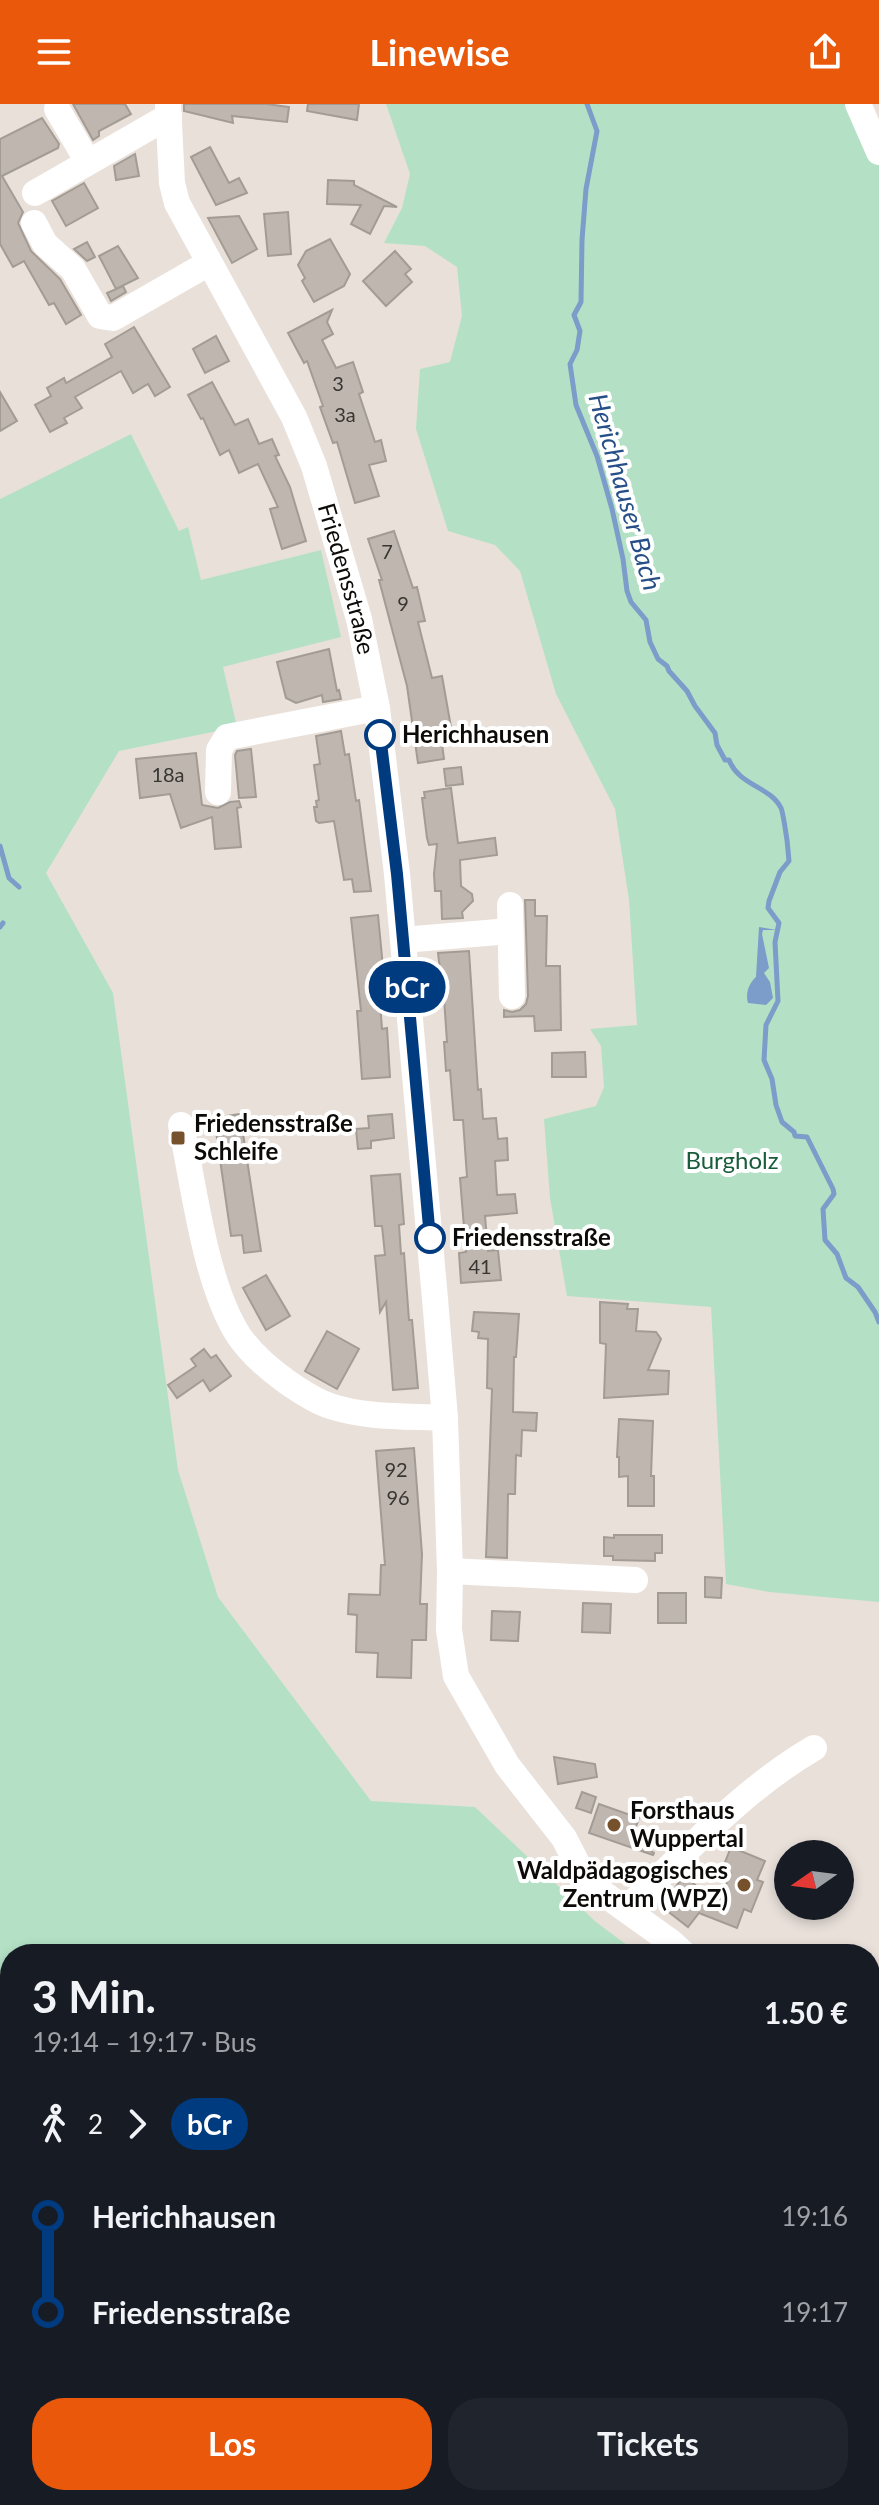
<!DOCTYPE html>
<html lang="de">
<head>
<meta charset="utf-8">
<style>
	:root { --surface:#171b24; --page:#20242c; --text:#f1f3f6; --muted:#9ea1a6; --accent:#ea580c }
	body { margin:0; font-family:Lato,sans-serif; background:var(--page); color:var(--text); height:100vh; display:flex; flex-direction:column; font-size:30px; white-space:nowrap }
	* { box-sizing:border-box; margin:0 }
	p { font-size:26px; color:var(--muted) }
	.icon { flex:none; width:44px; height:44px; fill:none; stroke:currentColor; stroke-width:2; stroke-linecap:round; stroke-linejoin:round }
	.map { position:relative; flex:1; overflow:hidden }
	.sheet { position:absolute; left:0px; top:1840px; width:880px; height:562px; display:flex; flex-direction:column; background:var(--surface); border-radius:32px 32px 0 0; box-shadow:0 4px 12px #0003 }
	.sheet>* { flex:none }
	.badge { padding:0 16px; border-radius:26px; font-size:28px; line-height:52px }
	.needle { width:52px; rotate:256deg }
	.buttons { position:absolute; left:774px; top:1736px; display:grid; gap:16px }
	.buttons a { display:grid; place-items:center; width:80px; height:80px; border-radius:50%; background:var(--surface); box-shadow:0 4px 12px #0003; font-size:40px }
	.map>.badge { position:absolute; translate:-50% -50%; box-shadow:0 0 0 4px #fff }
	.legs { display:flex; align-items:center; gap:12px; height:88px; padding:0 32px; font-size:26px }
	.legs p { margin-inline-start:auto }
	.headline { display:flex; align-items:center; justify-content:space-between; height:136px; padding:0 32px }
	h1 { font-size:44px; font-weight:700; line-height:60px }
	.primary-button { display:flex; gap:16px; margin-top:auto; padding:16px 32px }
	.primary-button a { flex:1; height:92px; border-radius:32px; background:var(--accent); color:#fff; font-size:32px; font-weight:700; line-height:92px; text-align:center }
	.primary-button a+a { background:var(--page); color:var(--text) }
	ul { padding:0 32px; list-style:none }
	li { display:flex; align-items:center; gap:28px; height:96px; font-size:30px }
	li i { display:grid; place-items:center; width:12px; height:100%; margin:0 10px; background:currentColor }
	li i::after { content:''; width:20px; height:20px; margin:-10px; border:6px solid; border-radius:50%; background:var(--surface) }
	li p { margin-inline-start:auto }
	li:first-child i { background:linear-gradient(#0000 50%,currentColor 0) }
	li:last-child i { background:linear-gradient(currentColor 50%,#0000 0) }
	header { display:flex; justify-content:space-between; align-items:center; height:104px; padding:0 32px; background:var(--accent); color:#fff; font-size:36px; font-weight:700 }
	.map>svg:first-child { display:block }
	.green { fill:#b4e1c6 }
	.water { fill:#7c9cc9 }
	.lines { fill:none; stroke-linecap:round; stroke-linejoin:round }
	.stream { stroke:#7c9cc9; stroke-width:5 }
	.building { fill:#beb6af; stroke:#a39c95; stroke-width:2 }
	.minor { stroke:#fff; stroke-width:26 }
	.line-1-casing { stroke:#fff; stroke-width:18 }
	.line-1 { stroke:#003b80; stroke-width:12 }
	.stop-1-dot { fill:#fff; stroke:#003b80; stroke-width:4 }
	.poi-dot { fill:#76522c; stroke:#fff; stroke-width:3 }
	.labels { text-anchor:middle; stroke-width:8; stroke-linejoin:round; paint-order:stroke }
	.number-label { font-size:20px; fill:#393632 }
	.street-label { font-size:24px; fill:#0d0b09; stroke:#fff }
	.stop-label { font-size:24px; font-weight:bold; fill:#0d0b09; stroke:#fff; text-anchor:start }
	.poi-label { font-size:24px; font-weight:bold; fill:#0d0b09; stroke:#fff; text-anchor:start }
	.park-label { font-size:24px; fill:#195c3c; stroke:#fff }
	.water-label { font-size:26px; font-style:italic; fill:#264f88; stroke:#fff }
</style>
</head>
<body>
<header><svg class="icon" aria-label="menu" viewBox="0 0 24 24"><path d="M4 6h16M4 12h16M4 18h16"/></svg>Linewise<svg class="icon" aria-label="share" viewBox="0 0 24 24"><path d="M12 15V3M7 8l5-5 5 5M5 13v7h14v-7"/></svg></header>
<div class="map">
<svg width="879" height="2401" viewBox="0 0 879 2401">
	<rect width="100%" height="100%" fill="#e9e0da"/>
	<!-- green -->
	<g class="green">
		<polygon points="386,0 854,0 879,61 879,1498 769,1488 726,1480 711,1203 567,1192 550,1094 544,1015 596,1002 604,983 601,942 590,925 637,921 629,796 615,705 556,590 520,467 495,441 448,427 416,325 420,265 450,258 462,212 457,163 425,142 384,139 402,104 410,70"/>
		<polygon points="131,330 179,427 188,423 201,476 321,446 341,533 223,563 237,623 119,647 46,769 113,889 178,1366 218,1493 371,1697 475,1703 596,1818 639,1850 10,1850 10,2392 870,2392 870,2023 879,2007 879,2401 0,2401 0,395"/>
	</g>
	<!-- water -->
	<path class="water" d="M759,823l18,3h-14l-1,4 7,34 -5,5 6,9 3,16 -7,7 -18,-2c-3,-9 1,-20 8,-26z"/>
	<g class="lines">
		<!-- stream -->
		<g class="stream">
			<path d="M587,0l10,27 -11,58 -4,51 -1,62 -7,13 6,16 -3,19 -7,14 6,41 21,51 15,53 11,50 4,32 4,11 15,18 4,22 8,17 9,7 2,5 18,20 8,15 20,27 2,12 8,15h4c10,26 41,26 52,48 2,4 5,26 6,32l2,21 -9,11 -11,29 -1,7 11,15 -4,19 3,59 -12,24 -2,35 8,19 4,26 6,17 12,10 1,4 12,1 26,52 1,5 -11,15 2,31 12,14 9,24 12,9 17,25 4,10"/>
			<polyline points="0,742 9,774 19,783"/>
			<polyline points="0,823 3,819"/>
			<polyline points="760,2392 765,2401"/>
		</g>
	</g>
	<!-- building -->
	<g class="building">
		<polygon points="73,0 125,0 131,10 99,27 99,32 93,36"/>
		<polygon points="184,0 267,0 289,3 287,18 232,12 233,19 184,7"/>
		<polygon points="308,0 359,0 357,16 307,7"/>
		<polygon points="42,14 59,40 58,44 2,72 23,108 18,119 31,147 60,175 81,211 66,220 54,199 49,201 24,157 13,163 0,140 0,35"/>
		<polygon points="210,43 229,79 239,74 247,89 216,101 191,53"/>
		<polygon points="135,50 139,72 116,76 114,62"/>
		<polygon points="328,76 354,77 354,81 397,103 384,102 370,130 351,120 361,101 327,100"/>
		<polygon points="84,79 98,104 66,122 52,97"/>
		<polygon points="288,108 291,150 268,152 264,110"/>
		<polygon points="239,112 257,145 232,159 208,114"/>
		<polygon points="330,135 350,170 344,182 314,198 302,177 305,174 298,161 306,147"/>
		<polygon points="87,138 95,153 87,157 74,145"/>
		<polygon points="118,142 138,174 116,185 99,152"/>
		<polygon points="395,147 411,165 405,170 412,178 386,202 363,177"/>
		<polygon points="123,182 126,188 111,197 107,189"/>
		<polygon points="332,206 327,218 333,230 322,236 336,264 353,258 363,288 359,290 375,338 381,336 386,357 369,361 379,392 355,399 337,338 333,339 320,303 323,302 307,257 304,259 288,229"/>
		<polygon points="134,223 170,283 155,292 148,280 133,289 121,267 75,293 82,304 64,314 67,319 50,328 35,301 51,292 47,284 64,274 66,279 112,253 105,240"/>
		<polygon points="216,232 229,257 205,269 193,245"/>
		<polygon points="212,278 235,321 248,315 259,340 272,335 279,351 275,352 290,383 306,437 282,445 270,405 278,403 258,360 239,369 229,346 220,351 203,314 201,315 188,291"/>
		<polygon points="0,288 17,317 0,327"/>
		<polygon points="394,427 413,484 417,483 425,517 418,518 432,574 442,572 451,623 440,625 444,655 418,659 407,582 379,476 382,476 368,435"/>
		<polygon points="329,545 337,587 339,586 341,595 323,598 322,591 296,599 286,594 277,558"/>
		<polygon points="341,627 345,651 349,650 356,697 359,696 371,787 354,788 352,775 344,776 334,717 319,719 316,717 314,703 317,703 316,697 319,696 314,661 320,660 316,632"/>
		<polygon points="251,645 256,693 239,694 235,651 237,647"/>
		<polygon points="196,649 202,701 218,704 230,698 239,697 241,703 237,704 241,743 215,745 212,713 181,724 170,690 140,694 136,655"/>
		<polygon points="461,663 463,680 446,682 444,665"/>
		<polygon points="451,684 458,739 495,734 497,751 460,756 461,782 472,790 473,797 462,808 463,814 442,815 441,787 435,787 434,770 437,740 429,741 427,734 422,694 425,694 424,688"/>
		<polygon points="525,796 535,796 535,812 547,812 546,862 560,862 561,926 535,927 534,912 504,913 504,906 512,908 520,906 526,900 528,892"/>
		<polygon points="378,811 385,884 379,885 382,925 387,924 390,973 362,975 357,907 361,907 351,814"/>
		<polygon points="469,847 478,986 481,985 483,1015 496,1014 498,1035 507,1034 508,1056 495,1057 497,1091 515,1090 517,1109 485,1112 488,1147 498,1146 501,1176 461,1179 459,1149 466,1148 460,1074 467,1073 463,1016 454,1016 450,966 446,967 444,938 447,938 442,865 440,865 438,849"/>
		<polygon points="585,948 586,973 552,973 552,949"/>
		<polygon points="240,1010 261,1147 244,1149 242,1131 231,1132 214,1014"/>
		<polygon points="392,1010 394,1034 371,1037 371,1044 358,1045 356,1025 369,1024 368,1012"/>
		<polygon points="400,1070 404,1120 399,1121 401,1150 404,1149 409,1216 412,1216 418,1284 393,1286 386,1198 380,1208 375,1152 385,1151 382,1122 375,1122 371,1072"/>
		<polygon points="266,1171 290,1212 266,1226 243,1184"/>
		<polygon points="600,1198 628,1200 627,1205 638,1205 636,1227 656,1228 661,1235 648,1266 669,1267 668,1290 604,1294 606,1240 600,1239"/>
		<polygon points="474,1208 519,1210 516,1253 514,1253 513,1308 537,1309 536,1327 522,1326 521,1352 516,1351 515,1390 508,1390 507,1454 486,1453 492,1285 487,1284 488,1235 478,1234 479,1228 472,1227"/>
		<polygon points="327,1227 359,1245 337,1285 305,1267"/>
		<polygon points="204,1245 211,1254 216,1251 231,1272 210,1287 203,1276 177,1294 168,1281 196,1262 191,1255"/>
		<polygon points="619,1315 653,1317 651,1372 654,1372 654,1402 628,1402 628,1372 619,1373 619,1353 617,1353"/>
		<polygon points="414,1344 422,1450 420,1500 427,1500 426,1536 412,1536 411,1574 377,1573 378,1549 356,1548 357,1511 348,1510 349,1490 380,1491 381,1461 385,1461 376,1347"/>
		<polygon points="614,1431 662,1431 662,1449 655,1449 655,1457 613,1456 613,1452 604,1452 604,1433 614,1434"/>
		<polygon points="705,1473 722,1474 721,1494 705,1493"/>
		<rect x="658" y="1489" width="28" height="30"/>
		<polygon points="583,1499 611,1500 610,1529 582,1528"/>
		<polygon points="492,1507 520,1508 518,1537 491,1536"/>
		<polygon points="554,1653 595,1660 597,1673 558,1680"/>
		<polygon points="582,1688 596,1693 591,1709 576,1704"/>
		<polygon points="599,1700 639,1714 633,1731 630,1731 654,1749 653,1751 589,1729"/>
		<polygon points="731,1743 765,1757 757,1776 763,1778 751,1808 744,1805 737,1824 699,1809 688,1823 661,1802 684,1772 718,1799 731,1769 722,1766"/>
	</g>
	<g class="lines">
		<!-- minor -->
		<g class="minor">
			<path id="s1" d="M168,0l4,79 5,20 117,214 20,49 45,153 18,89 20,166 38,425 10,119 5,153 -1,59 7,46 51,89 57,73 18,35 15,16 74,53 13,12"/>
			<polyline points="858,0 879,48"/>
			<polyline points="57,5 88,58"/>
			<polyline points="35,89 169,12"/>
			<polyline points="34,119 45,140 73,165 100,212 113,214 209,159"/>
			<polyline points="218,688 219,646 227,633 377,604"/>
			<polyline points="510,801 512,892"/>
			<polyline points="403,836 510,827"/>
			<path d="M181,1021c13,61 24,159 58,211 13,19 30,33 48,46 13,9 28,19 43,24 36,12 77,10 115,12"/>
			<polyline points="450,1467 635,1476"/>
			<path d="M626,1805c60,-56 116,-119 188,-161"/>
			<polyline points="870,2065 879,2084"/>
		</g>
	</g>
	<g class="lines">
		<defs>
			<polyline id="line-1" points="380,631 397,770 430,1134"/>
		</defs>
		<!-- line-1 casing -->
		<use href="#line-1" class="line-1-casing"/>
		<!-- line-1 -->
		<use href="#line-1" class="line-1"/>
	</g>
	<!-- markers -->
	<g class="stop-1-dot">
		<circle cx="380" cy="631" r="14"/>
		<circle cx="430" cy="1134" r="14"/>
	</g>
	<g class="poi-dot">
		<rect x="170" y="1026" width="16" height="16" rx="4"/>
		<circle cx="614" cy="1721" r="8"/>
		<circle cx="744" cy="1781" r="8"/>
	</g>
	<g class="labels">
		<!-- number labels -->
		<g class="number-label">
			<text x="338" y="287">3</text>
			<text x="345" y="318">3a</text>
			<text x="387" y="455">7</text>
			<text x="403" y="507">9</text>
			<text x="168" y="678">18a</text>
			<text x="480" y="1170">41</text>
			<text x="396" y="1373">92</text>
			<text x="398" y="1401">96</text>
		</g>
		<!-- street labels -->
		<g class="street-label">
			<text dy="8" stroke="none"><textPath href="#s1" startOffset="514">Friedensstraße</textPath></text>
		</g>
		<!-- stop labels -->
		<g class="stop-label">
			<text x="402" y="639">Herichhausen</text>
			<text x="452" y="1142">Friedensstraße</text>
		</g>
		<!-- poi labels -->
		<g class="poi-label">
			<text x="194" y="1028">Friedensstraße<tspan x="194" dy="28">Schleife</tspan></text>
			<text x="630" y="1715">Forsthaus<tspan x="630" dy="28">Wuppertal</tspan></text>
			<text x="728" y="1775" text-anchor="end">Waldpädagogisches<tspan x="728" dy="28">Zentrum (WPZ)</tspan></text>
		</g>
		<!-- park labels -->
		<g class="park-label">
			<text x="732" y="1065">Burgholz</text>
		</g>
		<!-- water labels -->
		<g class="water-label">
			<text transform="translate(625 388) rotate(74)" y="9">Herichhauser Bach</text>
		</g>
	</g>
</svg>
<div class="buttons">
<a><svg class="needle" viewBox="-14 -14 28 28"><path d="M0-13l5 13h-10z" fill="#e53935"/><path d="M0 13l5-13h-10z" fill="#9ea1a6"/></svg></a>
</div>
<b class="badge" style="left:407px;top:883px;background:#003b80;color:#fff">bCr</b>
<section class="sheet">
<div class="headline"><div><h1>3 Min.</h1><p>19:14 – 19:17 · Bus</p></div><b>1.50 €</b></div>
<div class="legs"><svg class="icon" aria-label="walk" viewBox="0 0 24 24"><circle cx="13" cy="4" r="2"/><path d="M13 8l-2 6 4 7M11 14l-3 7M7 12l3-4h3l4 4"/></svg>2<svg class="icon" aria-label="forward" viewBox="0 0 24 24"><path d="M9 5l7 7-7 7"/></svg><b class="badge" style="background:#003b80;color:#fff">bCr</b></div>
<ul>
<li><i style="color:#003b80"></i><b>Herichhausen</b><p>19:16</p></li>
<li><i style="color:#003b80"></i><b>Friedensstraße</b><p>19:17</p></li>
</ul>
<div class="primary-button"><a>Los</a><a>Tickets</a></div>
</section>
</div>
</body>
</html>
